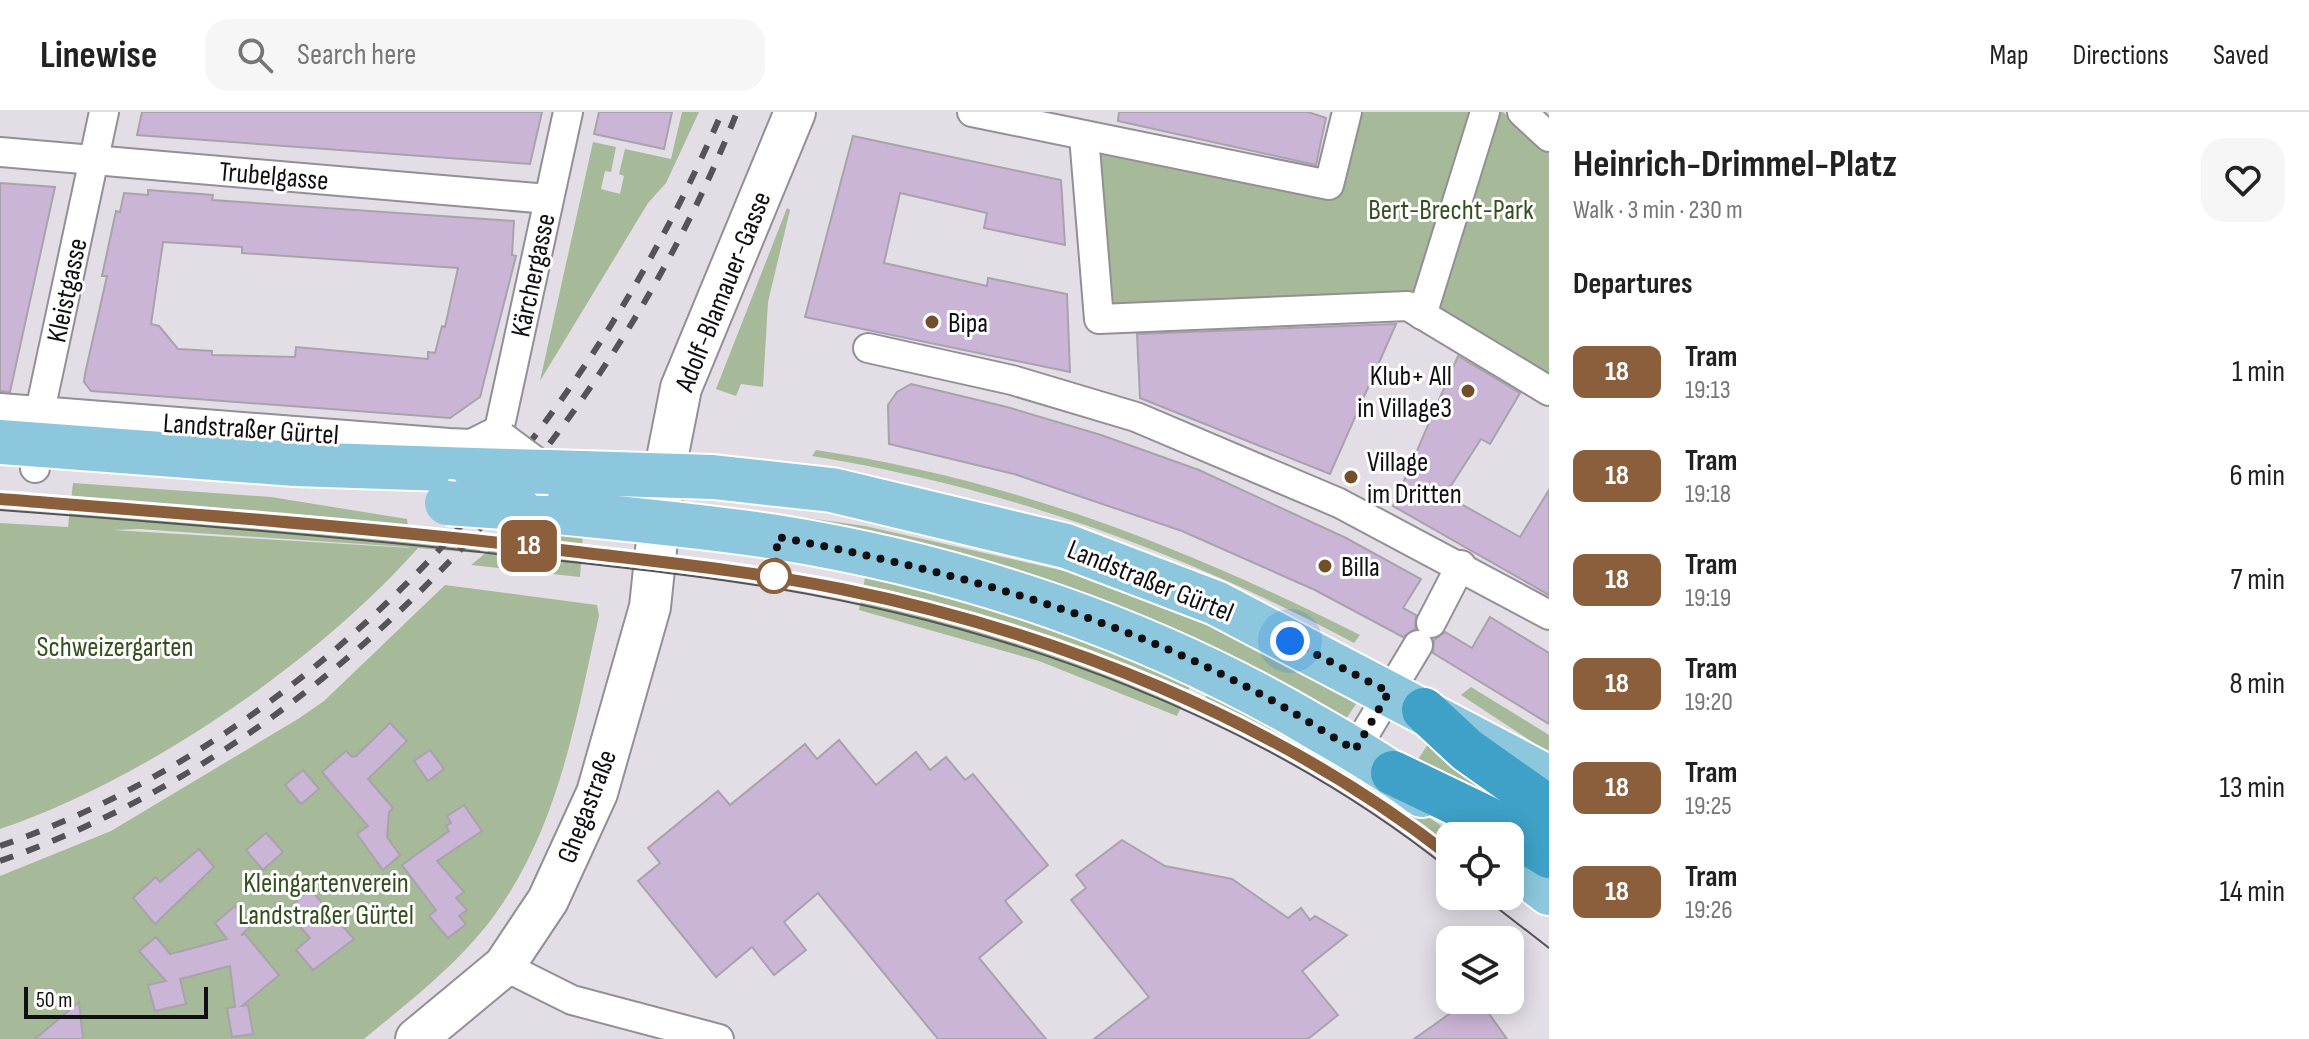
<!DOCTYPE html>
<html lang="en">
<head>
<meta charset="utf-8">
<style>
	:root { --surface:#fff; --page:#f6f6f6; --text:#222; --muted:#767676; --line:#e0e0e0 }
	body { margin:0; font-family:"Sofia Sans Condensed",sans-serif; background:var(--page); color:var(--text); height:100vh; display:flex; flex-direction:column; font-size:30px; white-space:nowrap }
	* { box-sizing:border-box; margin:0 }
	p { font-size:26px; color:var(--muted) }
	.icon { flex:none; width:44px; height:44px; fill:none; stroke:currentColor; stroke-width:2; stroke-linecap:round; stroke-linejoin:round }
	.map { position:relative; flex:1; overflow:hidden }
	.side { display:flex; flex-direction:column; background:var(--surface); width:760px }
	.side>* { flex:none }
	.badge { padding:0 16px; border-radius:12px; font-size:28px; line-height:52px }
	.tools { position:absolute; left:1436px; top:710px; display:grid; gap:16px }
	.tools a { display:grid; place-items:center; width:88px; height:88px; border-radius:16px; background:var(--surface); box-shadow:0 4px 20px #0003; font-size:40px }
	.scale { position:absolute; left:24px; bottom:20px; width:184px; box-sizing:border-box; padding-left:8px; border:4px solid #110f12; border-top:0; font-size:22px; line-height:28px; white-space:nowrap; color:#110f12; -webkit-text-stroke:6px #fff; paint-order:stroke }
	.you { position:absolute; width:40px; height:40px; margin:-20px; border:6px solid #fff; border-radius:50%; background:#1a73e8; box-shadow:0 0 0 12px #1a73e833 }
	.map>.badge { position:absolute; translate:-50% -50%; box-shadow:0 0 0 4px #fff }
	h2 { padding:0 24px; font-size:30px; line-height:72px }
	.round { display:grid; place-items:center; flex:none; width:84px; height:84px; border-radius:24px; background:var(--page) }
	.head { display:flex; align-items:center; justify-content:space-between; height:136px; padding:0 24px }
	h1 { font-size:38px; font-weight:700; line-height:60px }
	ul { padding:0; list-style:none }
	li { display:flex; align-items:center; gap:24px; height:104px; padding:0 24px }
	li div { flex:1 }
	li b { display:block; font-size:30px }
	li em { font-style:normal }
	li .badge { min-width:88px; font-weight:700; text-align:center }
	header { display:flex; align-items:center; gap:48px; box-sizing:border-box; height:112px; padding:0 40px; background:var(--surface); border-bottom:2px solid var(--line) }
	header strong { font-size:38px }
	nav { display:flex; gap:44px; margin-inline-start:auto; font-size:28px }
	.search { width:560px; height:72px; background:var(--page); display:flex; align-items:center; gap:20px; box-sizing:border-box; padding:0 28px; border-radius:24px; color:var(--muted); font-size:30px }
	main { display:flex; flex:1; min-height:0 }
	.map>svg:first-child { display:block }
	.green { fill:#a6b998; fill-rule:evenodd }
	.building { fill:#cbb5d6; stroke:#a8a2ab; stroke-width:2; fill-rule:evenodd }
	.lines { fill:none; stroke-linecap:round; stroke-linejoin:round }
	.street-casing { stroke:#948e97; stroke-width:32 }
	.secondary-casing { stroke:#948e97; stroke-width:44 }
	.primary-casing { stroke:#fff; stroke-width:48 }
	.highway-casing { stroke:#fff; stroke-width:48 }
	.street { stroke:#fff; stroke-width:28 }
	.secondary { stroke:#fff; stroke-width:40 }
	.primary { stroke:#8cc7dd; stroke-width:44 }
	.highway { stroke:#3fa1c7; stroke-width:44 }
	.tram { stroke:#565358; stroke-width:2 }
	.rail { stroke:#565358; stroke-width:6; stroke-dasharray:14 14; stroke-linecap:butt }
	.street-bridge-casing { stroke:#948e97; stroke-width:32; stroke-linecap:butt }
	.primary-bridge-casing { stroke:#fff; stroke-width:48; stroke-linecap:butt }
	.street-bridge { stroke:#fff; stroke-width:28 }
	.primary-bridge { stroke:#8cc7dd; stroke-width:44 }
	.line-casing { stroke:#fff; stroke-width:18 }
	.line { stroke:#8b5e3c; stroke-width:12 }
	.walk { stroke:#110f12; stroke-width:8; stroke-dasharray:0 14.4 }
	.poi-dot { fill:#734f29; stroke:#fff; stroke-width:3 }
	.stop-dot { fill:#fff; stroke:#8b5e3c; stroke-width:4 }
	.labels { text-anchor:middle; stroke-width:6; stroke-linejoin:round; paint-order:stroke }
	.street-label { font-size:28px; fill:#110f12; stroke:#fff }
	.park-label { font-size:28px; fill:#344f1e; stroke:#fff }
	.poi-label { font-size:28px; fill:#110f12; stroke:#fff; text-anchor:start }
</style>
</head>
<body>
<header>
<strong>Linewise</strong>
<div class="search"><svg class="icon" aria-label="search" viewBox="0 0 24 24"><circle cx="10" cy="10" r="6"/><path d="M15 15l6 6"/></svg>Search here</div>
<nav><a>Map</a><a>Directions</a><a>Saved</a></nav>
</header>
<main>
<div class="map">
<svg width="1549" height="927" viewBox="0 0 1549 927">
	<rect width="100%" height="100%" fill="#e3dde6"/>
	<!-- green -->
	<g class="green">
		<polygon points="682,0 699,0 666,71 648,91 540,269 593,30 616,35 611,60 605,59 601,77 620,82 624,64 619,62 625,37 671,47"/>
		<polygon points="1357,0 1503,0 1549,42 1549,264 1437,198 1399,180 1107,194 1095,38 1338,83"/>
		<polygon points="787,96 790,98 768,190 763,275 741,272 736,284 716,277"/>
		<path d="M816,338c197,30 367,96 544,185l-6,8c-171,-91 -350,-156 -542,-187z"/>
		<path d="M73,371l198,14 136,22 1,8 83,10 -13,16 -60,-5c-101,114 -273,232 -418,281v-306l68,4zM139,417l267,18 5,1 -298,-18z"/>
		<polygon points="721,397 742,397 865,414 1073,461 1196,507 1292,554 1356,592 1346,607 1205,533"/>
		<polygon points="505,417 583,423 580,465 471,453 504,426"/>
		<polygon points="867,455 951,477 1193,568 1177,604 1039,549 859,498"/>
		<path d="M445,473l152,20 2,11c-23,103 -40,209 -103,297 -35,49 -86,88 -132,126h-364v-163l111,-45 187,-112 26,-18z"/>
		<polygon points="1210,575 1383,673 1376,684 1304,640 1204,589"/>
		<polygon points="1471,575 1549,623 1549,641 1461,583"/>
		<polygon points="1428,632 1549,715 1549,726 1417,649"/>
		<polygon points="1395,681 1455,724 1450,724 1450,736 1388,693"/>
	</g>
	<!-- building -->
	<g class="building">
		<polygon points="142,0 542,0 530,52 137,23"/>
		<polygon points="599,0 672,0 664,37 594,22"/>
		<polygon points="1119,0 1308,0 1326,6 1316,53 1118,9"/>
		<polygon points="853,24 1061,68 1065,133 984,116 987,101 900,81 884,151 987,174 988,166 1067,182 1070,260 805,205"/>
		<polygon points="0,71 55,75 10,280 0,279"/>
		<path d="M148,78l65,5 -1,5 302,21 -2,34 4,1 -36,141 -30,21 -359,-27 -7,-9 1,-8 22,-98h-5l14,-65 4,1 4,-19 24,2zM163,130l79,5v6l216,15 -13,59 -3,-1 -7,27 -7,-1v7l-132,-12 -1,10 -83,-2v-4l-34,-2 -19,-23 -8,-2z"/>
		<polygon points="1396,212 1330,362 1140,286 1137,222"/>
		<polygon points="1458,244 1520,281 1490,332 1481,327 1445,383 1520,425 1549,378 1549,483 1393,394"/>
		<polygon points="911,272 1007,295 1101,323 1199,358 1346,426 1421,467 1403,496 1416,503 1415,517 1403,525 1315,478 1182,419 1014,362 889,332 888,293 897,280"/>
		<polygon points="1490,505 1549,541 1549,612 1433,541 1434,528 1445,520 1472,536"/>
		<polygon points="390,611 407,629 368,667 393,696 389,700 387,725 400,743 383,758 357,722 368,714 322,660 346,639 352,645 356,644"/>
		<polygon points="839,628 876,673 916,640 930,658 946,645 965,668 973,662 1048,753 1005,789 1022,810 979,846 1046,927 938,927 818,781 784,810 806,838 774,863 752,835 716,865 638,769 660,751 648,736 718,679 730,693 805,632 817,647"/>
		<polygon points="430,638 444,657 428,669 414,649"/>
		<polygon points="303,658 319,677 301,692 285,673"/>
		<polygon points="464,693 482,719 437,749 464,780 456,786 467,798 459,804 466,812 448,826 429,804 436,798 402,753 449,719 446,714 451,711 447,704"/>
		<polygon points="266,721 283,740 263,758 246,738"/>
		<polygon points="1122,728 1165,754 1232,767 1288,806 1301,796 1310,808 1315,804 1347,823 1302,859 1338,903 1308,927 1094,927 1149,885 1071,788 1086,776 1076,763"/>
		<polygon points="199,737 214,755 155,812 133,786 156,765 160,770"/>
		<polygon points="310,777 354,827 313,858 296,838 310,826 286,799"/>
		<polygon points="235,794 252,813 241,823 245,822 279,863 242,894 248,893 253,922 232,925 227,896 235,895 230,854 180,867 186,892 155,899 148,873 166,869 139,839 156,825 170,842 227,827 215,811"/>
		<polygon points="79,890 83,927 35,927"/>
		<polygon points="1465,891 1482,892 1507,927 1414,927"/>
	</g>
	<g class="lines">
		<defs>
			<g id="street">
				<polyline points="972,0 1329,73 1347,0"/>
				<polyline points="1522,0 1549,25"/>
				<polyline points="1084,24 1099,207 1408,194 1549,279"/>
				<polyline points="0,40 548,87"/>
				<polyline points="1422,203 1485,0"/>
				<polyline points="868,236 1012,268 1136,305 1339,391 1549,503"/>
				<polyline points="0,296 449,331 471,332 499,318"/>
				<polyline points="503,325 499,318 568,0"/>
				<polyline points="35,356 40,299 104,0"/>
				<polyline points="1431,511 1461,453"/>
				<polyline points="1355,638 1418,533"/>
				<polyline points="504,854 572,888 719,927"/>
			</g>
			<polyline id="secondary" points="416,927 504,854 548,788 597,681 650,495 664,362 681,276 795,0"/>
			<g id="primary">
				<polyline points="0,330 295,352 475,358"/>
				<polyline points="549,360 713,365 832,378 1066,434 1216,491 1549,666"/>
				<path d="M518,396c86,9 173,16 258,29 189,30 375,93 539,190 37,21 73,42 107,68"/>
				<polyline points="1510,751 1549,781"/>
			</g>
			<g id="highway">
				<polyline points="1424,598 1467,638 1549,696"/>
				<polyline points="1393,661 1495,710 1549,744"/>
			</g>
		</defs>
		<!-- street casing -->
		<use href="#street" class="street-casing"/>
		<!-- secondary casing -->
		<use href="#secondary" class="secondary-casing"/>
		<!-- primary casing -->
		<use href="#primary" class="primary-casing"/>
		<!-- highway casing -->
		<use href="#highway" class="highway-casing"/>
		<!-- street -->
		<use href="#street" class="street"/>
		<!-- secondary -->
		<use href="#secondary" class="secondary"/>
		<!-- primary -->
		<use href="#primary" class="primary"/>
		<!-- highway -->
		<use href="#highway" class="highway"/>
		<!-- tram -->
		<g class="tram">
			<path d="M0,398c175,13 350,27 524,47 83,9 167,17 250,31 239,40 485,129 676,282"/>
			<polyline points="693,453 760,462"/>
			<polyline points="811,471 866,482"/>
			<polyline points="1381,695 1443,739"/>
			<polyline points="1482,784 1549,836"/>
		</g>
		<!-- rail -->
		<g class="rail">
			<path d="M0,734c332,-115 588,-419 722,-734"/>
			<path d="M0,749c335,-117 609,-423 737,-749"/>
		</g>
		<defs>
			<polyline id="street-bridge" points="503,325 549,359"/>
			<g id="primary-bridge">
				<polyline points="475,358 549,360"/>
				<polyline points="447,391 518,396"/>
			</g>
		</defs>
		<!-- street-bridge casing -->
		<use href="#street-bridge" class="street-bridge-casing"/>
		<!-- primary-bridge casing -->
		<use href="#primary-bridge" class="primary-bridge-casing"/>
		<!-- street-bridge -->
		<use href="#street-bridge" class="street-bridge"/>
		<!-- primary-bridge -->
		<use href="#primary-bridge" class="primary-bridge"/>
	</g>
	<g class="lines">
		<defs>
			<path id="line" d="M0,387c190,15 380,29 569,52 91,11 182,20 272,38 215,43 435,131 609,267"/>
		</defs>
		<!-- line casing -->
		<use href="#line" class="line-casing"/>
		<!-- line -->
		<use href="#line" class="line"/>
		<!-- walk -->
		<path class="walk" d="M774,464l4,-39c159,31 322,73 467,149 38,19 74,43 110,64l34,-58 -99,-51"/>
	</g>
	<!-- markers -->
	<g class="poi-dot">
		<circle cx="932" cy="210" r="8"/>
		<circle cx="1468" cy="279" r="8"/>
		<circle cx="1351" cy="365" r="8"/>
		<circle cx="1325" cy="454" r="8"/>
	</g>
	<circle class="stop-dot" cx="774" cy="464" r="16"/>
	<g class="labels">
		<!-- street labels -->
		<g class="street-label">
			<text transform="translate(274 63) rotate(5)" y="10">Trubelgasse</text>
			<text transform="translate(532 163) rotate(-78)" y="10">Kärchergasse</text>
			<text transform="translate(66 178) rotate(-78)" y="10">Kleistgasse</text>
			<text transform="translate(722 179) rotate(-68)" y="10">Adolf-Blamauer-Gasse</text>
			<text transform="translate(251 316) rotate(4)" y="10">Landstraßer Gürtel</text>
			<text transform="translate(1151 468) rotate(22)" y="10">Landstraßer Gürtel</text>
			<text transform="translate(586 694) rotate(-69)" y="10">Ghegastraße</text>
		</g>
		<!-- park labels -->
		<g class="park-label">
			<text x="1451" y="107">Bert-Brecht-Park</text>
			<text x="115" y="544">Schweizergarten</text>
			<text x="326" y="780">Kleingartenverein<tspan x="326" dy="32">Landstraßer Gürtel</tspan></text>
		</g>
		<!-- poi labels -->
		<g class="poi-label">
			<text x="948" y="220">Bipa</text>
			<text x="1452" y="273" text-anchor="end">Klub+ All<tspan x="1452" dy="32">in Village3</tspan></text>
			<text x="1367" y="359">Village<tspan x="1367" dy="32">im Dritten</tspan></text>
			<text x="1341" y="464">Billa</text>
		</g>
	</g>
</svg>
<div class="tools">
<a><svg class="icon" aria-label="locate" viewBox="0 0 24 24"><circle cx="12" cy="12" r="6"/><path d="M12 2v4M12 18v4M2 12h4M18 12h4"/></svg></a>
<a><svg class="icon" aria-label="layers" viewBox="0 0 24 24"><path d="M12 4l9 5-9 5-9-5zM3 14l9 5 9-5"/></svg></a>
</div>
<div class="scale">50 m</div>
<div class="you" style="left:1290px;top:529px"></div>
<b class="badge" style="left:529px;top:434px;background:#8b5e3c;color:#fff">18</b>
</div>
<section class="side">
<div class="head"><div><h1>Heinrich-Drimmel-Platz</h1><p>Walk · 3 min · 230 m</p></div><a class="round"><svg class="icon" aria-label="heart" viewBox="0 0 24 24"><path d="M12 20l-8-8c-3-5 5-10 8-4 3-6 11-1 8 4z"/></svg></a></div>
<h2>Departures</h2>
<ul>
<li><span class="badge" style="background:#8b5e3c;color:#fff">18</span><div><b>Tram</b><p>19:13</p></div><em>1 min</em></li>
<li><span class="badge" style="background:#8b5e3c;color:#fff">18</span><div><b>Tram</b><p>19:18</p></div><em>6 min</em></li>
<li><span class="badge" style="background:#8b5e3c;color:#fff">18</span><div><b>Tram</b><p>19:19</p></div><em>7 min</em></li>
<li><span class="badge" style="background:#8b5e3c;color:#fff">18</span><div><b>Tram</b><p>19:20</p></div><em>8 min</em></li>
<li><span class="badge" style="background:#8b5e3c;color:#fff">18</span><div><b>Tram</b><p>19:25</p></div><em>13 min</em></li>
<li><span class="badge" style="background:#8b5e3c;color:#fff">18</span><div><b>Tram</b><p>19:26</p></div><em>14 min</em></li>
</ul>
</section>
</main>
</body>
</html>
